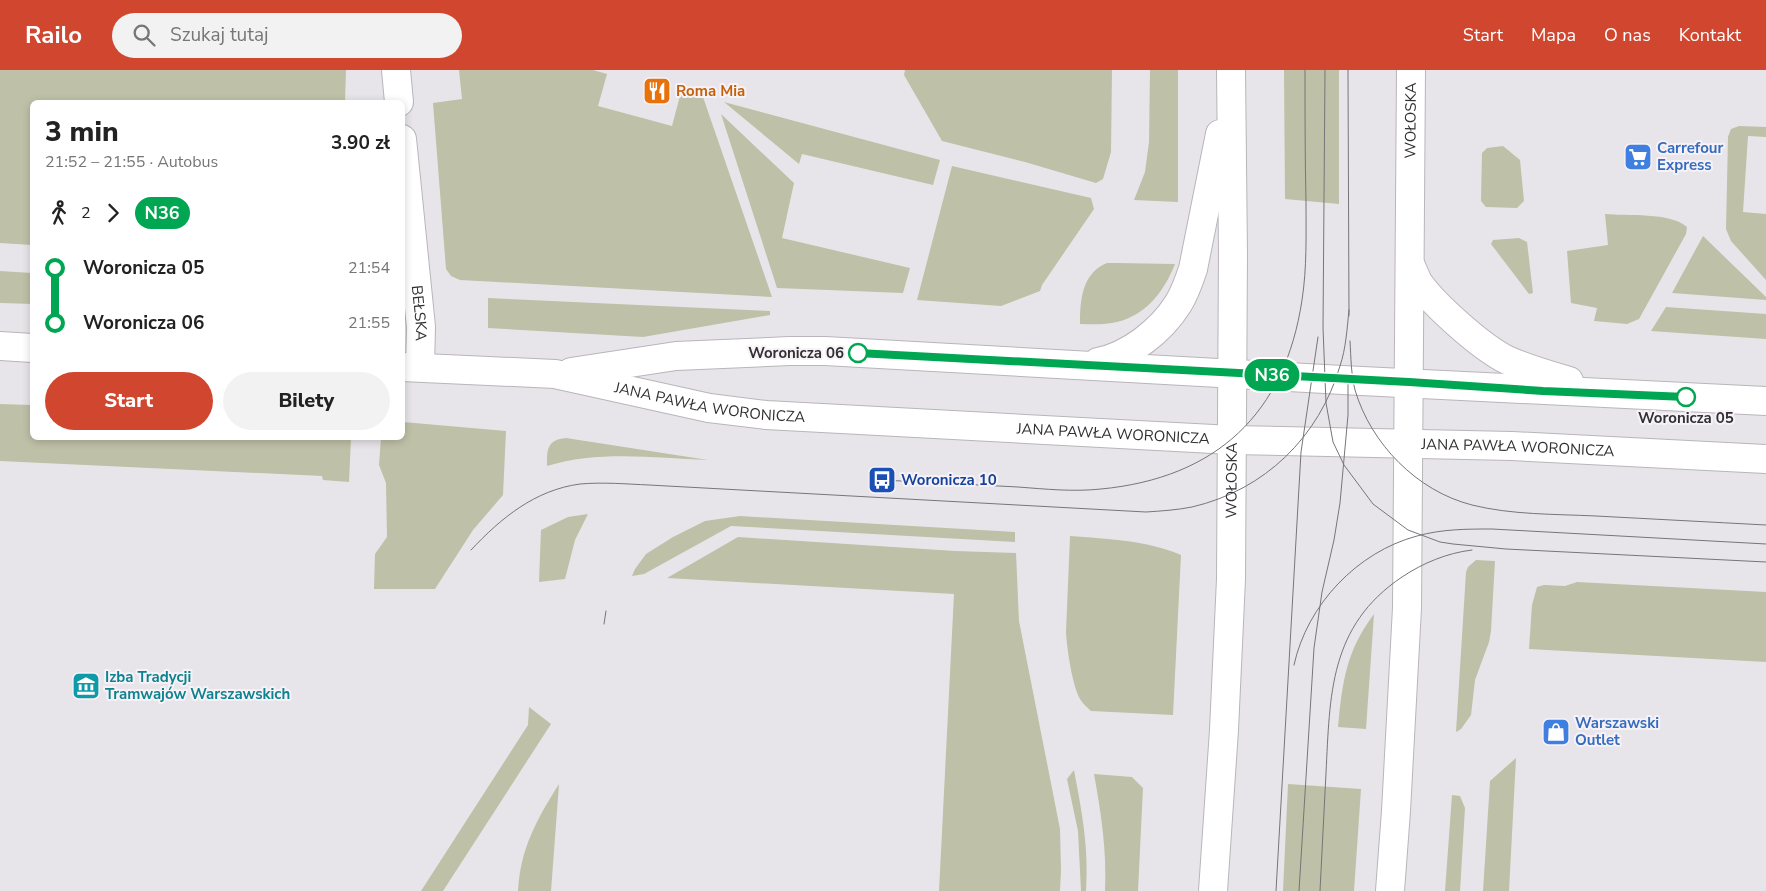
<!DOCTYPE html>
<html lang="pl">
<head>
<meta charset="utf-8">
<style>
	:root { --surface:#fff; --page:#f2f2f2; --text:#222; --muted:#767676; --accent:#d1462e }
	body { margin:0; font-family:"Nunito Sans",sans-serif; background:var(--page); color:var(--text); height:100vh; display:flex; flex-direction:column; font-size:19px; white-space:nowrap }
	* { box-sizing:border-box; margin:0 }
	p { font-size:16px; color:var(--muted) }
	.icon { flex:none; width:28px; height:28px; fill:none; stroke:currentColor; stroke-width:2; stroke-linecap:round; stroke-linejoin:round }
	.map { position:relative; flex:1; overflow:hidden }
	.panel { position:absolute; left:30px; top:30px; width:375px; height:340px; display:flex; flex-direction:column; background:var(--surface); border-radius:8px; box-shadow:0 2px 8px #0003 }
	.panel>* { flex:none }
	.badge { padding:0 10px; border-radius:16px; font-size:18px; line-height:32px }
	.map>.badge { position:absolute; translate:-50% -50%; box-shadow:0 0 0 2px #fff }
	.legs { display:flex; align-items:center; gap:8px; height:55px; padding:0 15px; font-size:16px }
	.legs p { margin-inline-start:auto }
	.head { display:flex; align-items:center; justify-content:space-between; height:85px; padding:0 15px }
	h1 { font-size:28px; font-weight:800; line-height:38px }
	.cta { display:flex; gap:10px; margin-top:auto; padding:10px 15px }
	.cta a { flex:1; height:58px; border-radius:30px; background:var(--accent); color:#fff; font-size:20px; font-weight:800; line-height:58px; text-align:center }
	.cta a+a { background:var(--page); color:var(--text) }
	ul { padding:0 15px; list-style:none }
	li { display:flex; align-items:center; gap:18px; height:55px; font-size:19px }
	li i { display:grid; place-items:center; width:8px; height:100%; margin:0 6px; background:currentColor }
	li i::after { content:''; width:12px; height:12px; margin:-6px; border:4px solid; border-radius:50%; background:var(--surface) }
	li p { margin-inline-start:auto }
	li:first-child i { background:linear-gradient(#0000 50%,currentColor 0) }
	li:last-child i { background:linear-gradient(currentColor 50%,#0000 0) }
	header { display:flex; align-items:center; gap:30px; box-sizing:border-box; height:70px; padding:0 25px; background:var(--accent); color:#fff }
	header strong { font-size:24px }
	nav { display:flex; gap:28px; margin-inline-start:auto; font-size:18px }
	.search { width:350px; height:45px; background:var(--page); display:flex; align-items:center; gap:12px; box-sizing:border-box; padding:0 18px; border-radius:28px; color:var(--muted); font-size:19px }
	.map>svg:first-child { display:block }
	.green { fill:#bec0a7 }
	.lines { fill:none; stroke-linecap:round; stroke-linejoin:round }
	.street-casing { stroke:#b9b5ba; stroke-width:30 }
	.secondary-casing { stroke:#b9b5ba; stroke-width:30 }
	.street { stroke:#fff; stroke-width:28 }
	.secondary { stroke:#fff; stroke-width:28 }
	.tram { stroke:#777578; stroke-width:1 }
	.line-1-casing { stroke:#fff; stroke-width:11 }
	.line-1 { stroke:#00a651; stroke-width:8 }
	.stop-1-dot { fill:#fff; stroke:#00a651; stroke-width:2.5 }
	.labels { text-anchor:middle; stroke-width:4; stroke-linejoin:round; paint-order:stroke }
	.food-label { font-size:15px; font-weight:bold; fill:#c56008; stroke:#f6f2f7; text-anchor:start }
	.street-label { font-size:15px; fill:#312f31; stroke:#f6f2f7 }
	.shop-label { font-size:15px; font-weight:bold; fill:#366cbe; stroke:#f6f2f7; text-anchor:start }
	.stop-label { font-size:15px; font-weight:bold; fill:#312f31; stroke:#f6f2f7; text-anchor:end }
	.transit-label { font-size:15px; font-weight:bold; fill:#164399; stroke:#f6f2f7; text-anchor:start }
	.culture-label { font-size:15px; font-weight:bold; fill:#0d838f; stroke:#f6f2f7; text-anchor:start }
</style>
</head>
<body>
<header>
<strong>Railo</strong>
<div class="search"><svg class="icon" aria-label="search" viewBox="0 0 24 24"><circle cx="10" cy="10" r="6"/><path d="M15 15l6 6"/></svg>Szukaj tutaj</div>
<nav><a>Start</a><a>Mapa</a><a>O nas</a><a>Kontakt</a></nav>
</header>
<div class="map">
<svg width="1766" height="821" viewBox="0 0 1766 821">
	<rect width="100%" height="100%" fill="#e8e5ea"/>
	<!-- green -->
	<g class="green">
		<polygon points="0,0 346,0 345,32 32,32 32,175 0,173"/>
		<polygon points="459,0 593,0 607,4 598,36 672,56 681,22 703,27 772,227 460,210 451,206 446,199 433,33 462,29"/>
		<polygon points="905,0 1112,0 1111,82 1103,109 1096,113 1025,92 942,71 904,5"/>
		<polygon points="1150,0 1178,0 1178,132 1134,130 1145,102 1149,72"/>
		<polygon points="1284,0 1339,0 1339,134 1285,129"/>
		<polygon points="724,32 940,90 933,115 802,84 799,94"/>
		<polygon points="721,44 794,113 782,168 910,198 903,223 777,218"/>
		<polygon points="1739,56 1766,57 1766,67 1748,66 1743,142 1766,144 1766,210 1731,171 1726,159 1728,67 1731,59"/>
		<polygon points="1503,76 1520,90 1524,131 1517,138 1486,137 1481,131 1482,83 1487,78"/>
		<polygon points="952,96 1091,128 1094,139 1042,215 1040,221 1001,236 917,230"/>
		<path d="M1605,144c21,2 66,-2 82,13l-1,7 -47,85 -12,5 -33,-3 3,-13 -26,-5 -4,-52 41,-6z"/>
		<polygon points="1703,166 1766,227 1766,230 1672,223"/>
		<polygon points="1519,168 1527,172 1533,223 1529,224 1491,174 1493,170"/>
		<path d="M1107,193h9l59,1c-11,28 -31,54 -63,59 -11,2 -22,1 -32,1 0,-24 2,-51 27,-61z"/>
		<polygon points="0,201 32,203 32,234 0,233"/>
		<polygon points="488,228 770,241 770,245 643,267 488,258"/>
		<polygon points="1666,237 1766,244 1766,269 1651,261"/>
		<polygon points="0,334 32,335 32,368 351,368 349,412 323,410 322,406 0,391"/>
		<polygon points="403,352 506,361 503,425 473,460 435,519 374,519 375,484 387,467 386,413 379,395 381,368 402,368"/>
		<path d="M566,368l142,22c-53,-2 -109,-10 -161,6 0,-17 0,-26 19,-28z"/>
		<polygon points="588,444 575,470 565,509 539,512 541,460 568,447"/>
		<polygon points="740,446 1015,462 1015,472 731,456 644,504 632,506 635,499 646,484 673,467 705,451"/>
		<path d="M1070,466c38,3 76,4 111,19l-8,160 -82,-4c-4,-4 -8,-7 -11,-12 -8,-15 -13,-50 -14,-67z"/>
		<polygon points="738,467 955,481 1016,483 1019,551 1060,759 1061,800 1060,821 939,821 954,524 667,508"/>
		<polygon points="1476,490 1495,491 1491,561 1489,572 1475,610 1471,645 1461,659 1456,662 1466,502 1468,497"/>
		<polygon points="1577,512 1766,522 1766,592 1529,579 1532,535 1537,517 1544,515 1565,516"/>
		<path d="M1374,544l-8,115 -28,-2c4,-44 8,-76 36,-113z"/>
		<polygon points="529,637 551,654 443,821 421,821 528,655"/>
		<polygon points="1516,688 1509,821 1483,821 1490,711"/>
		<path d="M1074,700c8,43 15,77 12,121h-5l-3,-60 -11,-52z"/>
		<path d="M1094,704l38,3 11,11 -5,103h-33c2,-40 -4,-78 -11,-117z"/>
		<path d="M559,714l-8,107h-33c2,-42 19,-72 41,-107z"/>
		<polygon points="1288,714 1361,719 1354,821 1283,821"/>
		<polygon points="1452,725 1460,726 1465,738 1460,821 1445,821"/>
	</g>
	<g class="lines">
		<defs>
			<g id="street">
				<polyline points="396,0 399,32"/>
				<path id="s1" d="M402,69l19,188 -1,40"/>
			</g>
			<g id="secondary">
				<path d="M1410,194c3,6 5,12 8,18 16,23 63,65 89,78 20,9 41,15 62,21"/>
				<polyline points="0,276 32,278"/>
				<path d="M1098,292c31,-6 63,-31 80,-58 7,-11 11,-23 15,-35l27,-135"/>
				<path id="s2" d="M402,297l153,7 154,34 57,7 466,25 280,6 254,13"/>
				<path d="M571,302l105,-16 114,-5h35c314,18 627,36 941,50"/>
				<path id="s3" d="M1213,821l11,-161 7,-151 2,-325 -2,-184"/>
				<path id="s4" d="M1390,821l6,-80 11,-203 4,-538"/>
			</g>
		</defs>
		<!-- street casing -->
		<use href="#street" class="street-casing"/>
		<!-- secondary casing -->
		<use href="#secondary" class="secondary-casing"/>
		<!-- street -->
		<use href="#street" class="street"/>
		<!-- secondary -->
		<use href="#secondary" class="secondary"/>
		<!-- tram -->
		<g class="tram">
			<polyline points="1325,0 1323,258 1326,333 1333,372 1344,395 1373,434 1408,460 1440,472 1453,474 1506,479 1766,492"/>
			<polyline points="1348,0 1349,246"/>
			<path d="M1350,271c1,17 1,33 5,49 16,54 62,101 117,115 40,10 83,9 124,11 57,3 113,6 170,9"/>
			<path d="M882,410c45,2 91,5 136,7 27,2 55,5 83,2 115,-11 184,-75 201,-189 5,-32 4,-65 4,-98 -1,-44 -1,-88 -1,-132"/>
			<path d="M471,480c30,-32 64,-60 109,-66 23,-2 46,0 69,1l497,27c15,-1 31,-2 46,-5 73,-17 127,-70 148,-141 6,-18 7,-37 9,-56"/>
			<polyline points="604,554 606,541"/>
			<path d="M1294,595c13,-60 63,-113 123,-129 25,-7 50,-7 75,-7l274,15"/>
			<polyline points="1276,821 1301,382 1318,267"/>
			<polyline points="1299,821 1314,578 1322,522 1334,470 1340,433 1348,345 1348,307"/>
			<path d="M1320,821c2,-39 4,-79 6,-118 4,-78 3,-147 76,-196 21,-14 45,-24 70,-27"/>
		</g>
	</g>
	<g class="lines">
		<defs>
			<polyline id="line-1" points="858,283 1409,312 1543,321 1686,327"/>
		</defs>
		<!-- line-1 casing -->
		<use href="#line-1" class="line-1-casing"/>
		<!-- line-1 -->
		<use href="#line-1" class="line-1"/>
	</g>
	<!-- icons -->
	<defs>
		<symbol id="restaurant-square" viewBox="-11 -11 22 22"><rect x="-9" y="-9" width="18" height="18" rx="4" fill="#e8710a" stroke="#f6f2f7"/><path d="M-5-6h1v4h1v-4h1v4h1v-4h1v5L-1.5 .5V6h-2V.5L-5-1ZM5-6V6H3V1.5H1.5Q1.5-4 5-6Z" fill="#fff"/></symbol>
		<symbol id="supermarket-square" viewBox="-11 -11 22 22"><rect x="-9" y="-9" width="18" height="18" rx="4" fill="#3f7fe0" stroke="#f6f2f7"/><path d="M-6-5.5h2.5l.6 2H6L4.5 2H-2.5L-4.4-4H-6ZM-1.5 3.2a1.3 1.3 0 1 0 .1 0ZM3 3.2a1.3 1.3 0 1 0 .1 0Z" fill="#fff"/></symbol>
		<symbol id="bus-square" viewBox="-11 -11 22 22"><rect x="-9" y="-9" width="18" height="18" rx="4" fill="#1a4fb4" stroke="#f6f2f7"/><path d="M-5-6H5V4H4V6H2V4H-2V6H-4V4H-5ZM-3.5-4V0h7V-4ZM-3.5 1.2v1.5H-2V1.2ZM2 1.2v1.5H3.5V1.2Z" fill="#fff"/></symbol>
		<symbol id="museum-square" viewBox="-11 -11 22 22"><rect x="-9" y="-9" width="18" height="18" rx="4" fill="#0f9aa8" stroke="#f6f2f7"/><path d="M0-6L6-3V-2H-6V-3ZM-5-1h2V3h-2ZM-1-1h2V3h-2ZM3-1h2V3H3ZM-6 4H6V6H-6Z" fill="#fff"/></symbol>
		<symbol id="shop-square" viewBox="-11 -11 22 22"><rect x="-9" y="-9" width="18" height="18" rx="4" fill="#3f7fe0" stroke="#f6f2f7"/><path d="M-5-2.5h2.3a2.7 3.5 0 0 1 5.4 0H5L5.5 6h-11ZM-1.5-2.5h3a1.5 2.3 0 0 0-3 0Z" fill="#fff"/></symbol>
	</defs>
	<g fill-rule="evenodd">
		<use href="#restaurant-square" x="641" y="5" width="32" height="32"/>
		<use href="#supermarket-square" x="1622" y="71" width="32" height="32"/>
		<use href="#bus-square" x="866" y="394" width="32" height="32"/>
		<use href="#museum-square" x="70" y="600" width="32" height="32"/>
		<use href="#shop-square" x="1540" y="646" width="32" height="32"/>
	</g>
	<!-- markers -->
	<g class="stop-1-dot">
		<circle cx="858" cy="283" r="9"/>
		<circle cx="1686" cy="327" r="9"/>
	</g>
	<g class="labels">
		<!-- food labels -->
		<g class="food-label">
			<text x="676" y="26">Roma Mia</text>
		</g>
		<!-- street labels -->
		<g class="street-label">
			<text dy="5" stroke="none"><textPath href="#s4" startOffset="771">WOŁOSKA</textPath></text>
			<text dy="5" stroke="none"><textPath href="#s1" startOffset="175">BEŁSKA</textPath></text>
			<text dy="5" stroke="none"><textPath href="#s2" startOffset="311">JANA PAWŁA WORONICZA</textPath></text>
			<text dy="5" stroke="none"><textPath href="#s2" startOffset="716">JANA PAWŁA WORONICZA</textPath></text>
			<text dy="5" stroke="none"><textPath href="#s2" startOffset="1121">JANA PAWŁA WORONICZA</textPath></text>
			<text dy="5" stroke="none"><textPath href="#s3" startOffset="411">WOŁOSKA</textPath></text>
		</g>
		<!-- shop labels -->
		<g class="shop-label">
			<text x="1657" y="83">Carrefour<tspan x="1657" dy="17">Express</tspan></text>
			<text x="1575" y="658">Warszawski<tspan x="1575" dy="17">Outlet</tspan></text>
		</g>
		<!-- stop labels -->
		<g class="stop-label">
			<text x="844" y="288">Woronicza 06</text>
			<text x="1686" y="353" text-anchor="middle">Woronicza 05</text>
		</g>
		<!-- transit labels -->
		<g class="transit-label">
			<text x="901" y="415">Woronicza 10</text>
		</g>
		<!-- culture labels -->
		<g class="culture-label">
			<text x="105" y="612">Izba Tradycji<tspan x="105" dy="17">Tramwajów Warszawskich</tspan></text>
		</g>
	</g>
</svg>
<b class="badge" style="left:1272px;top:305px;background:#00a651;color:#fff">N36</b>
<section class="panel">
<div class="head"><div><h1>3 min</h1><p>21:52 – 21:55 · Autobus</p></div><b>3.90 zł</b></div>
<div class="legs"><svg class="icon" aria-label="walk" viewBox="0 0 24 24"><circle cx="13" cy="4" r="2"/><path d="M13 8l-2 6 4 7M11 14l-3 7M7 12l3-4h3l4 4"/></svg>2<svg class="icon" aria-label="forward" viewBox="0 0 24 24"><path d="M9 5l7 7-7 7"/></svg><b class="badge" style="background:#00a651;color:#fff">N36</b></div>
<ul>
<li><i style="color:#00a651"></i><b>Woronicza 05</b><p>21:54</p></li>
<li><i style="color:#00a651"></i><b>Woronicza 06</b><p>21:55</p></li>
</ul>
<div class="cta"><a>Start</a><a>Bilety</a></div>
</section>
</div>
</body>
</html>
